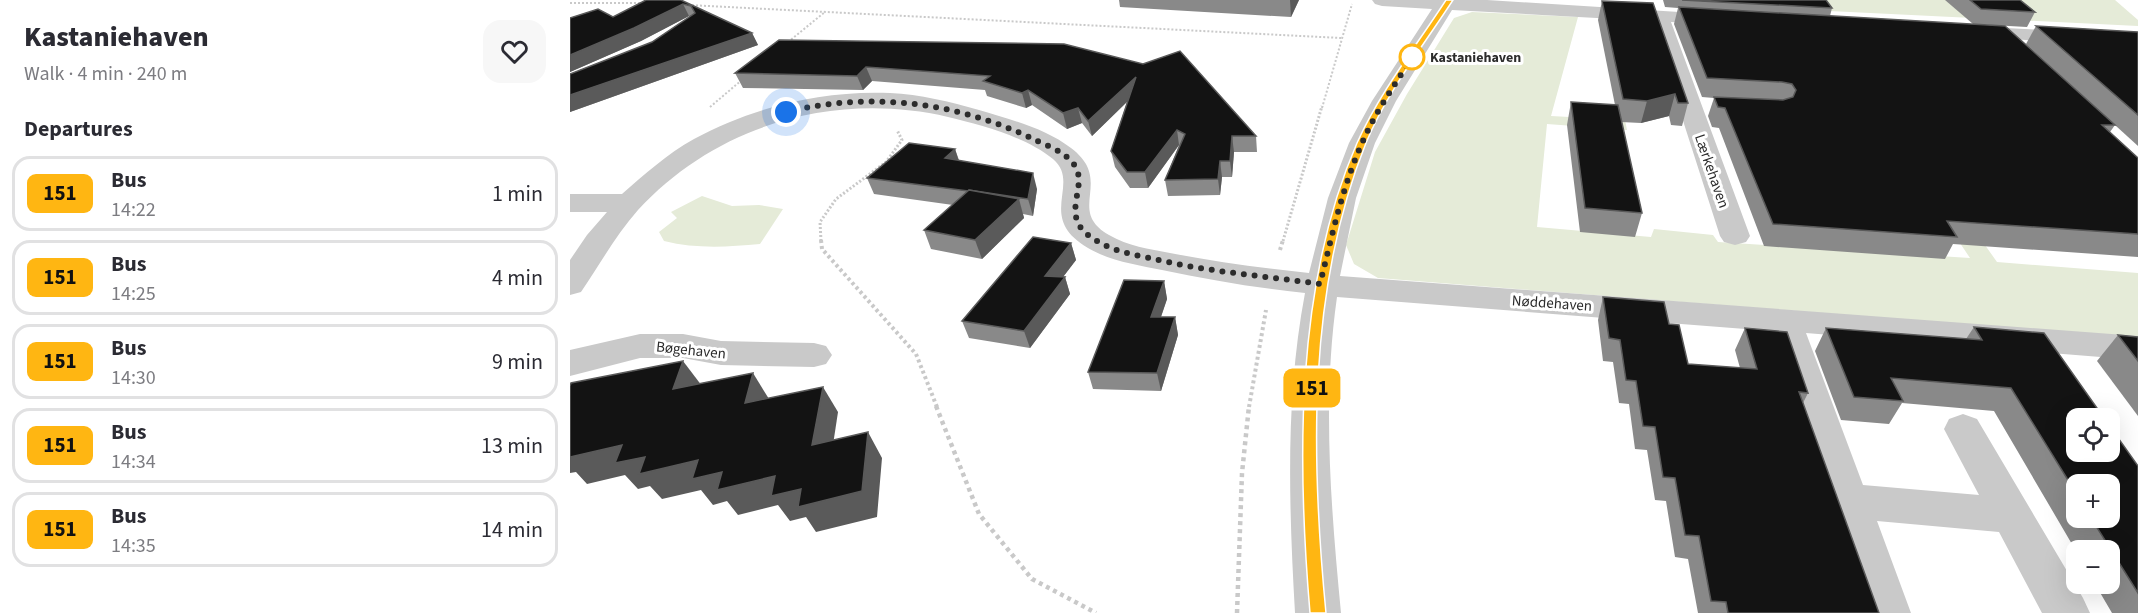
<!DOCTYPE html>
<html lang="en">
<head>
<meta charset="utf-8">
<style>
	:root { --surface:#fff; --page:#f7f7f7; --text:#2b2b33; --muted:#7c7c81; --line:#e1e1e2 }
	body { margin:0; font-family:"Source Sans 3",sans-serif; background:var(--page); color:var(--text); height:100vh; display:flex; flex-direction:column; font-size:22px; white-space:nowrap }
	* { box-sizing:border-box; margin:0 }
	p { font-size:20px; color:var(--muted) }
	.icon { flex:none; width:33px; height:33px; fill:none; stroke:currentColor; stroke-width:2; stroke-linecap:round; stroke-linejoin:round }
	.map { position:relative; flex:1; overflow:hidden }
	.panel { display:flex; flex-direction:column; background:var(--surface); width:570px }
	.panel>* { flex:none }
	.badge { padding:0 12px; border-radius:9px; font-size:21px; line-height:39px }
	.tools { position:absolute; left:1496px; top:408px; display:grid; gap:12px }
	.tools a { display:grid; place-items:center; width:54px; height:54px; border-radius:12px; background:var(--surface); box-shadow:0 6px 24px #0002; font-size:30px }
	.you { position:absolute; width:30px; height:30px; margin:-15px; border:4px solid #fff; border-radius:50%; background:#1a73e8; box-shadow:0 0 0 9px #1a73e833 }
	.map>.badge { position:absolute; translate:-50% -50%; box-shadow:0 0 0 3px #fff }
	h2 { padding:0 24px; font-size:22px; line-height:54px }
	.round { display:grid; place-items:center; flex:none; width:63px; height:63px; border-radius:18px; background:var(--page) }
	.head { display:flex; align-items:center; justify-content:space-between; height:102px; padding:0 24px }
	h1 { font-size:28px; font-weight:800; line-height:45px }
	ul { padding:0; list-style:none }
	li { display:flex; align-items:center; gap:18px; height:75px; margin:0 12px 9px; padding:0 12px; border:3px solid var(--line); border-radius:18px }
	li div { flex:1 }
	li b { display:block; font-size:22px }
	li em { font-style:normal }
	li .badge { min-width:66px; font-weight:700; text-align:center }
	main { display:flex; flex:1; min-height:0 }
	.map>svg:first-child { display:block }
	.green { fill:#e5ebd8 }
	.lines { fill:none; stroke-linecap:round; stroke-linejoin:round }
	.path-far3 { stroke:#c9c9c9; stroke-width:2; stroke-dasharray:2 2; stroke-linecap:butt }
	.path-far2 { stroke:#c9c9c9; stroke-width:3; stroke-dasharray:2 2; stroke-linecap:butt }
	.path-far1 { stroke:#c9c9c9; stroke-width:4; stroke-dasharray:3 3; stroke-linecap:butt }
	.path { stroke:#c9c9c9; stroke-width:4.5; stroke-dasharray:4 4; stroke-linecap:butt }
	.minor { fill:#c9c9c9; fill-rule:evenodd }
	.wall { fill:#898989; fill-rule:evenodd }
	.shaded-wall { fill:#5a5a5a }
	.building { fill:#131313; stroke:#5a5a5a; stroke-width:1.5 }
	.line { fill:#ffb612; stroke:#fff; stroke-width:1.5 }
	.walk { stroke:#2c2c2c; stroke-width:6; stroke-dasharray:0 10.8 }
	.stop-dot { fill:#fff; stroke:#ffb612; stroke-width:3 }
	.labels { text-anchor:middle; stroke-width:6; stroke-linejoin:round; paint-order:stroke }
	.far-stop-label { font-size:14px; font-weight:bold; fill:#2c2c2c; stroke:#fff; text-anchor:start }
	.street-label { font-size:15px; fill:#2c2c2c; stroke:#fff }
</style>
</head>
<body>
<main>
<section class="panel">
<div class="head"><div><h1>Kastaniehaven</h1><p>Walk · 4 min · 240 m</p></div><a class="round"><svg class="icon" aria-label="heart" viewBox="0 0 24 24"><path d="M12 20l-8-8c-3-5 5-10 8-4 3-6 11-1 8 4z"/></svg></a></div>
<h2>Departures</h2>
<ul>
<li><span class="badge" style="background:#ffb612;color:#111">151</span><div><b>Bus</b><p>14:22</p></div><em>1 min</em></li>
<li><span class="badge" style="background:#ffb612;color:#111">151</span><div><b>Bus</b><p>14:25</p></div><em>4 min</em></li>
<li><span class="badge" style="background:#ffb612;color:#111">151</span><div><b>Bus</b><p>14:30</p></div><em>9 min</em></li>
<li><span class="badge" style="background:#ffb612;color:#111">151</span><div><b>Bus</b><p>14:34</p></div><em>13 min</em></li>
<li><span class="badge" style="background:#ffb612;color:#111">151</span><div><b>Bus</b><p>14:35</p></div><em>14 min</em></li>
</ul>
</section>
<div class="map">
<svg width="1568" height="613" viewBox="0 0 1568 613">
	<rect width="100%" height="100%" fill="#fff"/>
	<!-- green -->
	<g class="green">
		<polygon points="1095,0 1545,0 1568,20 1568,26 1096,3"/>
		<polygon points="902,12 1008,17 981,116 1055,120 1057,130 977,124 967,227 1081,237 1084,229 1143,235 1148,242 1400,258 1247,30 1263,31 1427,262 1568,273 1568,338 808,278 784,264 776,245 805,152 837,94 884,18"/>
		<path d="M132,196l30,10 27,-1 24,4 -23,35c-33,3 -64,5 -96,-3l-5,-9 18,-14 -6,-6z"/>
	</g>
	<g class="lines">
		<!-- path-far3 -->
		<g class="path-far3">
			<polyline points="0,3 75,3"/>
			<polyline points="118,5 771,38"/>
			<polyline points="218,42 255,12"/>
			<polyline points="140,107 173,79"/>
			<polyline points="752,108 782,4"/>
		</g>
		<!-- path-far2 -->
		<g class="path-far2">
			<polyline points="251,241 250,222 266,199 316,162 332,140 327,130"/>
			<polyline points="713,241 752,106"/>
		</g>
		<!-- path-far1 -->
		<g class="path-far1">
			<polyline points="251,240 252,249 346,354 367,407"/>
			<polyline points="710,250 713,240"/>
			<polyline points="679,407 696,310"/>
		</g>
		<!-- path -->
		<g class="path">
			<polyline points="366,406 409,514 462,579 526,613"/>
			<polyline points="667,613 672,473 679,406"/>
		</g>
		<!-- minor -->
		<g class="minor">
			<path d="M802,0h115l240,15 3,4 -3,4 -7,2 -49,-3 79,214 -4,6 -11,3 -11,-3 -4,-6 -69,-215 -199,-11 -56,91 -21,42 -19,55 -16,78 798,60v24l-332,-27 57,152 116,10 -35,-66 5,-10 14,-5 14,5 106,179 7,15h-48l-43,-81 -122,-11 34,92h-46l-94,-282 -434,-34c-15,104 -6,211 4,316h-46c-6,-106 -10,-215 10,-320 -48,-5 -96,-13 -143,-23 -25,-5 -52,-9 -74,-22 -53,-31 -6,-64 -35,-89 -27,-22 -71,-34 -105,-42 -112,-26 -231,7 -310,93 -22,25 -38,54 -57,82l-11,3v-35l17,-25 20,-23h-37v-18h52c23,-20 45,-40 72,-55 59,-32 129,-49 196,-46 30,1 60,9 89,17 30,9 66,18 92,38 44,33 -6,62 38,87 19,11 40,14 61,18 46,9 92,15 139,20l19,-75 21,-55 23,-42 60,-92 -50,-3 -7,-2z"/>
			<polygon points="1399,26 1568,35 1568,47 1392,36 1389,32 1392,28"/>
			<polygon points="70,334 113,334 151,341 244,343 256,346 262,355 256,364 244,367 151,365 113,358 70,358 0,376 0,350"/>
		</g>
	</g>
	<!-- wall -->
	<g class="wall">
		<polygon points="111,0 182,33 188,45 0,112 0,74 82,42 121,16 119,16 71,41 0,72 0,18 43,17"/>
		<polygon points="549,0 729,0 721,17 550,7"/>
		<polygon points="1093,0 1256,0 1262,8 1260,16 1545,125 1540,132 1568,158 1568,257 1383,244 1375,259 1194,246 1149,128 1142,127 1138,116 1144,98 1132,97 1104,24 1108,8 1095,7"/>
		<polygon points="1375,0 1450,0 1465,12 1457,27 1403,24"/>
		<polygon points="1032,1 1118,103 1112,126 1101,125 1099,116 1071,123 1051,122 1072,213 1065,237 1010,232 997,125 1001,102 1045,105 1028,20"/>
		<polygon points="1466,26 1568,32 1568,146 1456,44"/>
		<polygon points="494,44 686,136 687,152 664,152 662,177 652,177 650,195 598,196 595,180 609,145 578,188 560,188 545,167 541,151 557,102 522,136 512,123 497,129 462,105 456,108 417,96 415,90 302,81 293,90 173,88 165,73"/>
		<polygon points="385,149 389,160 467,189 463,216 453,214 454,218 412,259 361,249 354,230 383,205 304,194 297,178"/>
		<polygon points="501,243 506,260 493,277 495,277 500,294 460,348 399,338 392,321"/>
		<polygon points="594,281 597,299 591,317 605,317 608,335 591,391 523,389 518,372"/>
		<polygon points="1033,297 1099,324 1118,364 1170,368 1165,350 1175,328 1238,393 1233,403 1309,613 1128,613 1118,559 1105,557 1096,501 1085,500 1077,450 1065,449 1059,404 1049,403 1043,362 1033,361 1028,320"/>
		<path d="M1404,327l164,139v147h-26l-17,-29h14v-34l-33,1 -82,-140 -92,-8 -13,21 -48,-4 -26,-69 11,-23 140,11zM1506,484l33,34h-33z"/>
		<polygon points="1548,335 1568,337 1568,416 1527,361"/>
	</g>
	<!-- shaded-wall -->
	<g class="shaded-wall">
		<polygon points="720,0 729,0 721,17"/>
		<polygon points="113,4 119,16 71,41 0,72 0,55"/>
		<polygon points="182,33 188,45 0,112 0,95"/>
		<polygon points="296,67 302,81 293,90 287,76"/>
		<polygon points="566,77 568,91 522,136 518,121"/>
		<polygon points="458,90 462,105 456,108 452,93"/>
		<polygon points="1105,94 1099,116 1071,123 1077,101"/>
		<polygon points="508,108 512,123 497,129 493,113"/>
		<polygon points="607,130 609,145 578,188 575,172"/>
		<polygon points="662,136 664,152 662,177 660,161"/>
		<polygon points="385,149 390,165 375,158"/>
		<polygon points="650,161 652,177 650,195 648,179"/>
		<polygon points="463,173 467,189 463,216 458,199"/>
		<polygon points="449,199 454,218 412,259 405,240"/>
		<polygon points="501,243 506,260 480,294 475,276"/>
		<polygon points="495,277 500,294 460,348 454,331"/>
		<polygon points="594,281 597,299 585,334 581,317"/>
		<polygon points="605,317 608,335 591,391 587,373"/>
		<polygon points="113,361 132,386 103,389"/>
		<polygon points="183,373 199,399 175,403"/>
		<polygon points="253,387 268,412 259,471 242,445"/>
		<polygon points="298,432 312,458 307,517 246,532 236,517 220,521 208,505 168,515 157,501 143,505 131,490 92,499 80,486 68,489 55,475 17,484 6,472 0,473 0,442 52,445 75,457 128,460 139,475"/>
	</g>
	<!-- building -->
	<g class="building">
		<polygon points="76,0 111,0 182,33 0,95 0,74 82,42 125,13 121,6 113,4 64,28 0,55 0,18 28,9 43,17"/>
		<polygon points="1112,0 1256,0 1262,8"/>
		<polygon points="1400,0 1450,0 1465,12 1411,9"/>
		<polygon points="1032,1 1083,3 1118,103 1108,103 1105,94 1077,101 1053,99"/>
		<polygon points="1109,7 1435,26 1545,125 1532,125 1568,158 1568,234 1377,221 1387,237 1203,224 1155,108 1148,107 1144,97 1213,100 1223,97 1226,90 1222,84 1212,82 1137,78"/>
		<polygon points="1466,26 1568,32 1568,115"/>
		<polygon points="209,40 494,44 573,64 610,51 686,136 662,136 660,161 650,161 648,179 595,180 615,134 607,130 575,172 557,172 541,151 566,77 518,121 508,108 493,113 458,90 452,93 413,81 420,76 296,67 287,76 165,73"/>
		<polygon points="1001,102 1048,105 1072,213 1015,208"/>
		<polygon points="339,143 385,149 375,158 463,173 458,199 399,190 398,191 297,178"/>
		<polygon points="399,190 449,199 405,240 354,230"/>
		<polygon points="463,237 501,243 475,276 495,277 454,331 392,321"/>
		<polygon points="554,280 594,281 581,317 605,317 587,373 518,372"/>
		<polygon points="1033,297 1094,302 1099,324 1109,325 1118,364 1187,369 1175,328 1217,332 1238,393 1229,392 1309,613 1158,613 1156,602 1141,601 1129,536 1115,535 1105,478 1093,477 1085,427 1073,426 1066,381 1056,380 1050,340 1039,338"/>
		<polygon points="1404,327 1474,333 1534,418 1506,418 1506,452 1539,452 1539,425 1568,466 1568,593 1521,518 1539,518 1539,484 1506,484 1506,493 1441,388 1321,378 1333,401 1284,397 1256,328 1412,340"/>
		<polygon points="1548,335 1568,337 1568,361"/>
		<polygon points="113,361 103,389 183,373 175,403 253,387 242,445 298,432 292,491 228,507 231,489 201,496 205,476 147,490 152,472 122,479 128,460 69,474 75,457 45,463 52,445 0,457 0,386 1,383"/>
	</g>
	<!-- line -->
	<path class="line" d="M876,0h7c-30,46 -66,92 -87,143 -59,146 -55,316 -40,470h-16c-13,-152 -15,-328 47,-470 23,-51 59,-97 89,-143z"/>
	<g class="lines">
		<!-- walk -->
		<path class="walk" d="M216,112c83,-20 166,-11 243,25 16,8 36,14 46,29 14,22 -18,51 19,73 18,12 40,16 60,20 55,13 111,17 166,25 12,-48 22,-97 43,-143 13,-30 32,-56 49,-84"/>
	</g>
	<!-- markers -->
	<circle class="stop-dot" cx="842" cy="57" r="12"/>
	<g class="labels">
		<!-- far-stop labels -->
		<g class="far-stop-label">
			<text x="860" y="62">Kastaniehaven</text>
		</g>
		<!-- street labels -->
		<g class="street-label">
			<text transform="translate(1142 171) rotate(71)" y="5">Lærkehaven</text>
			<text transform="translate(982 303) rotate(4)" y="5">Nøddehaven</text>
			<text transform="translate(121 350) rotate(6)" y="5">Bøgehaven</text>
		</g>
	</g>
</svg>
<div class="tools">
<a><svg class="icon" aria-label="locate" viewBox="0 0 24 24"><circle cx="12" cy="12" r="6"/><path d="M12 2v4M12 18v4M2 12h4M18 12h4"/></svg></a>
<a>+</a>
<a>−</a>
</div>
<div class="you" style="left:216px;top:112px"></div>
<b class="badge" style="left:742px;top:388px;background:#ffb612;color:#111">151</b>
</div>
</main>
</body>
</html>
